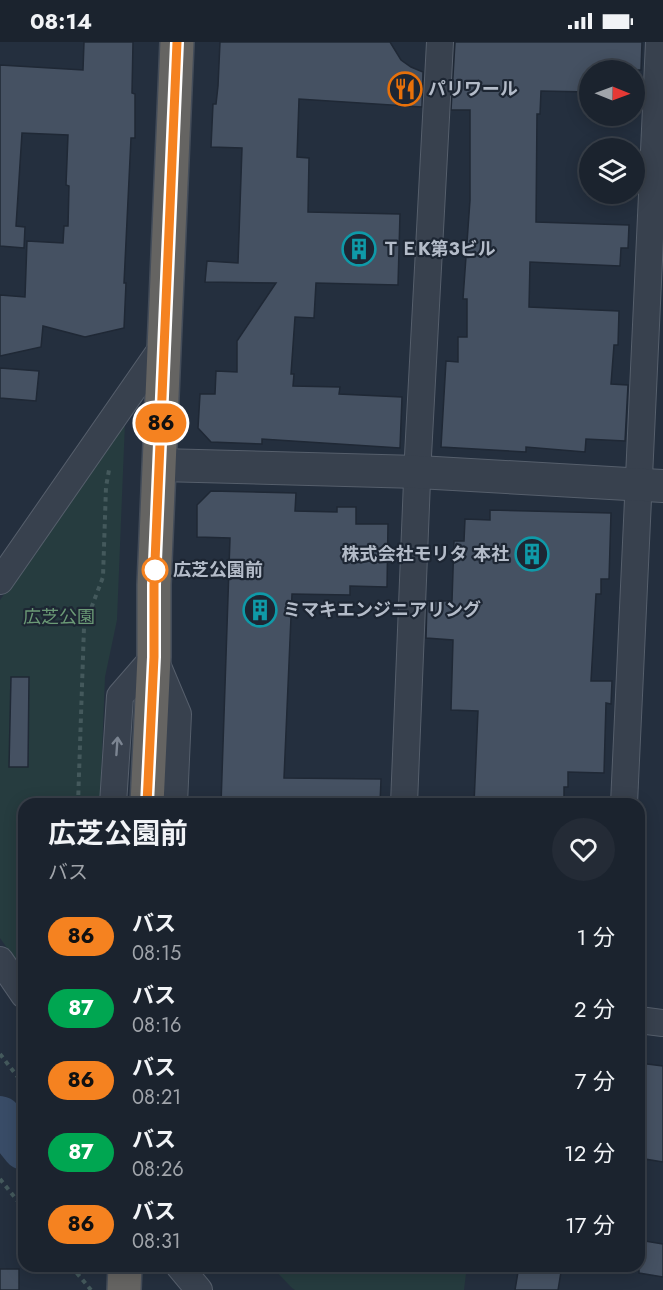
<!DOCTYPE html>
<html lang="ja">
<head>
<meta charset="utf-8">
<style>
	:root { --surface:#1b232e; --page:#242b36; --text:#f1f3f6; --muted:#a0a4aa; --line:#39404a }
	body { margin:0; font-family:Jost,"Noto Sans JP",sans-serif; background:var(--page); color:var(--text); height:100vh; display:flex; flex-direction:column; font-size:22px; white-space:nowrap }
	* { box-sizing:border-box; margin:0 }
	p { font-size:20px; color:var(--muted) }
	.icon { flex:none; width:33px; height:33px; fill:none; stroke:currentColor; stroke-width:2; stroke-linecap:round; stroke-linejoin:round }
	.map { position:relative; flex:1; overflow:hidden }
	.drawer { position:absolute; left:18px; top:756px; width:627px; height:474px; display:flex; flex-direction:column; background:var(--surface); border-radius:18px; box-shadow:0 3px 15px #0003,0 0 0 2px var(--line) }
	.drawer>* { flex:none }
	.badge { padding:0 12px; border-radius:20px; font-size:21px; line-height:39px }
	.needle { width:39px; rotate:91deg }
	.buttons { position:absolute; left:579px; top:18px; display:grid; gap:12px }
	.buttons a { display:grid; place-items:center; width:66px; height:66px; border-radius:50%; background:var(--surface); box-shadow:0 3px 15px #0003,0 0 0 2px var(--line); font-size:30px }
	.map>.badge { position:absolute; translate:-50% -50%; box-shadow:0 0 0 3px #fff }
	.round { display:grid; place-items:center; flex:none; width:63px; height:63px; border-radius:32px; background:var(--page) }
	.summary { display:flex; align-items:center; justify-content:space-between; height:102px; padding:0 30px }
	h1 { font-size:28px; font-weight:700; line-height:45px }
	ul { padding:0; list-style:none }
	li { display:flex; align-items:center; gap:18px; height:72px; padding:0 30px }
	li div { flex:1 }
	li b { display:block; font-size:22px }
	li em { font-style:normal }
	li .badge { min-width:66px; font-weight:700; text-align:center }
	.status { display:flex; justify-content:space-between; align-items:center; height:42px; padding:0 30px; background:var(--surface); direction:ltr }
	.status svg { height:16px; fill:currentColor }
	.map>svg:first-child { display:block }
	.green { fill:#263c3f }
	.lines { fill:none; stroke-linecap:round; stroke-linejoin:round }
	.river { stroke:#394c67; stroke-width:44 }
	.building { fill:#455162; stroke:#1f2835; stroke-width:1.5 }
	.minor-casing { stroke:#565f6c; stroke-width:28 }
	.tertiary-casing { stroke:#565f6c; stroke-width:34 }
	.trunk-casing { stroke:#434c59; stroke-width:36 }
	.path { stroke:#44595c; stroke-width:4; stroke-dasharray:4.5 4.5; stroke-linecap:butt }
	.minor { stroke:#38414e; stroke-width:26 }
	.tertiary { stroke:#38414e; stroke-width:32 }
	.trunk { stroke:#656462; stroke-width:33 }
	.oneway { stroke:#7c8592 }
	.line-casing { stroke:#fff; stroke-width:14 }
	.line { stroke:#f58220; stroke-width:9 }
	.stop-dot { fill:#fff; stroke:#f58220; stroke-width:3 }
	.labels { text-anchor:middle; stroke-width:4.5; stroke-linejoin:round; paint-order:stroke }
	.poi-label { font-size:18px; font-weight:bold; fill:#b4bcc9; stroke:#1d2633; text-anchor:start }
	.stop-label { font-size:18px; font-weight:bold; fill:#b4bcc9; stroke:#1d2633; text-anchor:start }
	.park-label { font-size:18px; fill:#6b9a76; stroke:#1d2633 }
</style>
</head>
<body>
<div class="status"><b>08:14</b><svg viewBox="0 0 49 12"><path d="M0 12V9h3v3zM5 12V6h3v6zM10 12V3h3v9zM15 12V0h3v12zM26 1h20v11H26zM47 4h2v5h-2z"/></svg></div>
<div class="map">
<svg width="663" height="1248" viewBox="0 0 663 1248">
	<rect width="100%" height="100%" fill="#242f3e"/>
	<!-- green -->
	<g class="green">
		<polygon points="125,380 117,578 105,635 100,762 24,762 24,931 0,896 0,558"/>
		<polygon points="271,1224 467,1224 464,1248 295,1248 292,1246"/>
	</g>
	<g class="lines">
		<!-- river -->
		<polyline class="river" points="0,1076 24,1106"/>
	</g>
	<!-- building -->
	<g class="building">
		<polygon points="84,0 133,0 132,51 135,52 135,96 131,96 124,241 126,241 124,286 85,295 43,284 41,305 0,314 0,253 25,255 27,199 63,201 64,184 68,184 69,144 66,143 68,93 22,91 16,184 25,185 24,206 0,204 0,23 83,28"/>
		<polygon points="220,0 390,0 401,18 411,25 423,30 422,65 299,57 297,115 309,116 308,170 400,172 398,243 316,241 314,276 295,275 291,332 294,332 293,344 340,345 339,352 402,355 400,406 262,397 262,402 211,400 198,386 200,352 215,352 216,329 237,330 237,299 276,241 205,240 207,219 238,221 242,106 211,105 213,62 216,62 218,44"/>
		<polygon points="455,0 642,0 641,28 590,28 590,50 541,49 540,72 537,72 536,180 629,183 628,206 621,206 620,224 530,220 529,265 619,269 618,303 614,303 611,342 628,343 625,399 586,397 585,410 526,405 526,410 441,405 446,319 458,320 458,295 467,295 467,257 463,257 470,158 470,68 451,68"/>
		<polygon points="0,326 39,329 36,359 0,356"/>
		<polygon points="211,449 296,451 295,469 337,470 337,465 356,465 356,482 388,482 387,545 350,544 350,553 292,552 284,736 381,737 380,762 221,762 230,496 197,495 197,463"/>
		<polygon points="490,468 611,471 609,537 601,537 601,552 596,552 591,639 612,639 611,662 606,661 604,731 568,730 568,745 564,745 564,762 474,762 478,669 451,668 453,598 426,596 427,559 452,559 454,499 464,499 465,477 490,478"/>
		<polygon points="11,635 29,635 28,725 9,725"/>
		<polygon points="639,1021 663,1024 663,1120 639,1116"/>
		<polygon points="639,1198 663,1202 663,1235 639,1231"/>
		<polygon points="519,1224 562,1224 558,1248 515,1248"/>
		<rect x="0" y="1227" width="19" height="21"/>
	</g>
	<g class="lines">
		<defs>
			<g id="minor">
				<polyline points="0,539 166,300"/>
				<polyline points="113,762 120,654 154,615 178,672 174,762"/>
				<polyline points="404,762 418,414 440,0"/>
				<polyline points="624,762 659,0"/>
				<polyline points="0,918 24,953"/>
				<polyline points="639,978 663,981"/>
				<polyline points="179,1224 199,1248"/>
			</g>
			<polyline id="tertiary" points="160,423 418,430 663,444"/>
			<g id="trunk">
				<polyline points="147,762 154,615 154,543 177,0"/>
				<polyline points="124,1248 125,1224"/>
			</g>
		</defs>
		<!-- minor casing -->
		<use href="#minor" class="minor-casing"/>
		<!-- tertiary casing -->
		<use href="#tertiary" class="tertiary-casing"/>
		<!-- trunk casing -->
		<use href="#trunk" class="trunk-casing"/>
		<!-- path -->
		<g class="path">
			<polyline points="78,762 84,585 103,535 106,445 109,428"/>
			<polyline points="0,1012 24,1043"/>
			<polyline points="0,1137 24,1167"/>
			<polyline points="71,1224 91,1248"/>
		</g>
		<!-- minor -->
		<use href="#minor" class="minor"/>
		<!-- tertiary -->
		<use href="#tertiary" class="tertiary"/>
		<!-- trunk -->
		<use href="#trunk" class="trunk"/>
	</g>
	<!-- one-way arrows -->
	<defs><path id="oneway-shaft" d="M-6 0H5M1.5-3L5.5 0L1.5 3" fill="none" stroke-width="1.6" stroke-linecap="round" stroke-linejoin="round" transform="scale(1.5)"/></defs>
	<use class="oneway" href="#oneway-shaft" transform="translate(117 704) rotate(-86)"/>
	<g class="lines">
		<defs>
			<polyline id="line" points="147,762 154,615 154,543 177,0"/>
		</defs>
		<!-- line casing -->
		<use href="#line" class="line-casing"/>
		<!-- line -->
		<use href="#line" class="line"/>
	</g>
	<!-- icons -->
	<defs>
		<symbol id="restaurant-ring" viewBox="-11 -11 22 22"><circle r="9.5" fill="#1d2633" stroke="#e8710a" stroke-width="1.5"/><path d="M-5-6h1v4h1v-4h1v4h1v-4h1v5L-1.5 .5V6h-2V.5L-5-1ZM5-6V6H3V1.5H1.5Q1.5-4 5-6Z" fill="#e8710a"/></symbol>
		<symbol id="building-ring" viewBox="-11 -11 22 22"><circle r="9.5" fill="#1d2633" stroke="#0f9aa8" stroke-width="1.5"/><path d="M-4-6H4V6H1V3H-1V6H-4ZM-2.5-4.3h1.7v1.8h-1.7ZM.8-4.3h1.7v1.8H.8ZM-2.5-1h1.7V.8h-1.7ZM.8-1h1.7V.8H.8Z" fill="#0f9aa8"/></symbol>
	</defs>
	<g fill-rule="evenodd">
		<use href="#restaurant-ring" x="386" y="28" width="38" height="38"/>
		<use href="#building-ring" x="340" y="188" width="38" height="38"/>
		<use href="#building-ring" x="513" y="493" width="38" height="38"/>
		<use href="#building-ring" x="241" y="549" width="38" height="38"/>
	</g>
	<!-- markers -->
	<circle class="stop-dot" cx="155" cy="528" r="12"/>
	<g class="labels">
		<!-- poi labels -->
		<g class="poi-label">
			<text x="428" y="53">パリワール</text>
			<text x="382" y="213">ＴＥK第3ビル</text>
			<text x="509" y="518" text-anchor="end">株式会社モリタ 本社</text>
			<text x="283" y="574">ミマキエンジニアリング</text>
		</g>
		<!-- stop labels -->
		<g class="stop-label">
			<text x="173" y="534">広芝公園前</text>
		</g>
		<!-- park labels -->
		<g class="park-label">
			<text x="59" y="581">広芝公園</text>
		</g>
	</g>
</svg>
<div class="buttons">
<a><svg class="needle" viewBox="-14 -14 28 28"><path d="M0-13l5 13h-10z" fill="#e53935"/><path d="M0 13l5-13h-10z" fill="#a0a4aa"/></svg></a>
<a><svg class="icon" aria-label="layers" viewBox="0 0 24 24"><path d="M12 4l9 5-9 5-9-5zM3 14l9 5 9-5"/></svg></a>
</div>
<b class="badge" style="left:161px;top:381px;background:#f58220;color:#111">86</b>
<section class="drawer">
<div class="summary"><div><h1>広芝公園前</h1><p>バス</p></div><a class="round"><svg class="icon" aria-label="heart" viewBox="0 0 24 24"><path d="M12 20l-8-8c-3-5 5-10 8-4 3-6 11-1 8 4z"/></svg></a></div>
<ul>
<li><span class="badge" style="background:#f58220;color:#111">86</span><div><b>バス</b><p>08:15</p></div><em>1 分</em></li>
<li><span class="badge" style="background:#00a651;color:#fff">87</span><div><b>バス</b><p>08:16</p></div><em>2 分</em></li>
<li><span class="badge" style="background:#f58220;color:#111">86</span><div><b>バス</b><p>08:21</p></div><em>7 分</em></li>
<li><span class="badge" style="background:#00a651;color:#fff">87</span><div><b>バス</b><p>08:26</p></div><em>12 分</em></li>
<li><span class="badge" style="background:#f58220;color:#111">86</span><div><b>バス</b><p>08:31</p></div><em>17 分</em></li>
</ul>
</section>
</div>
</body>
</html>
